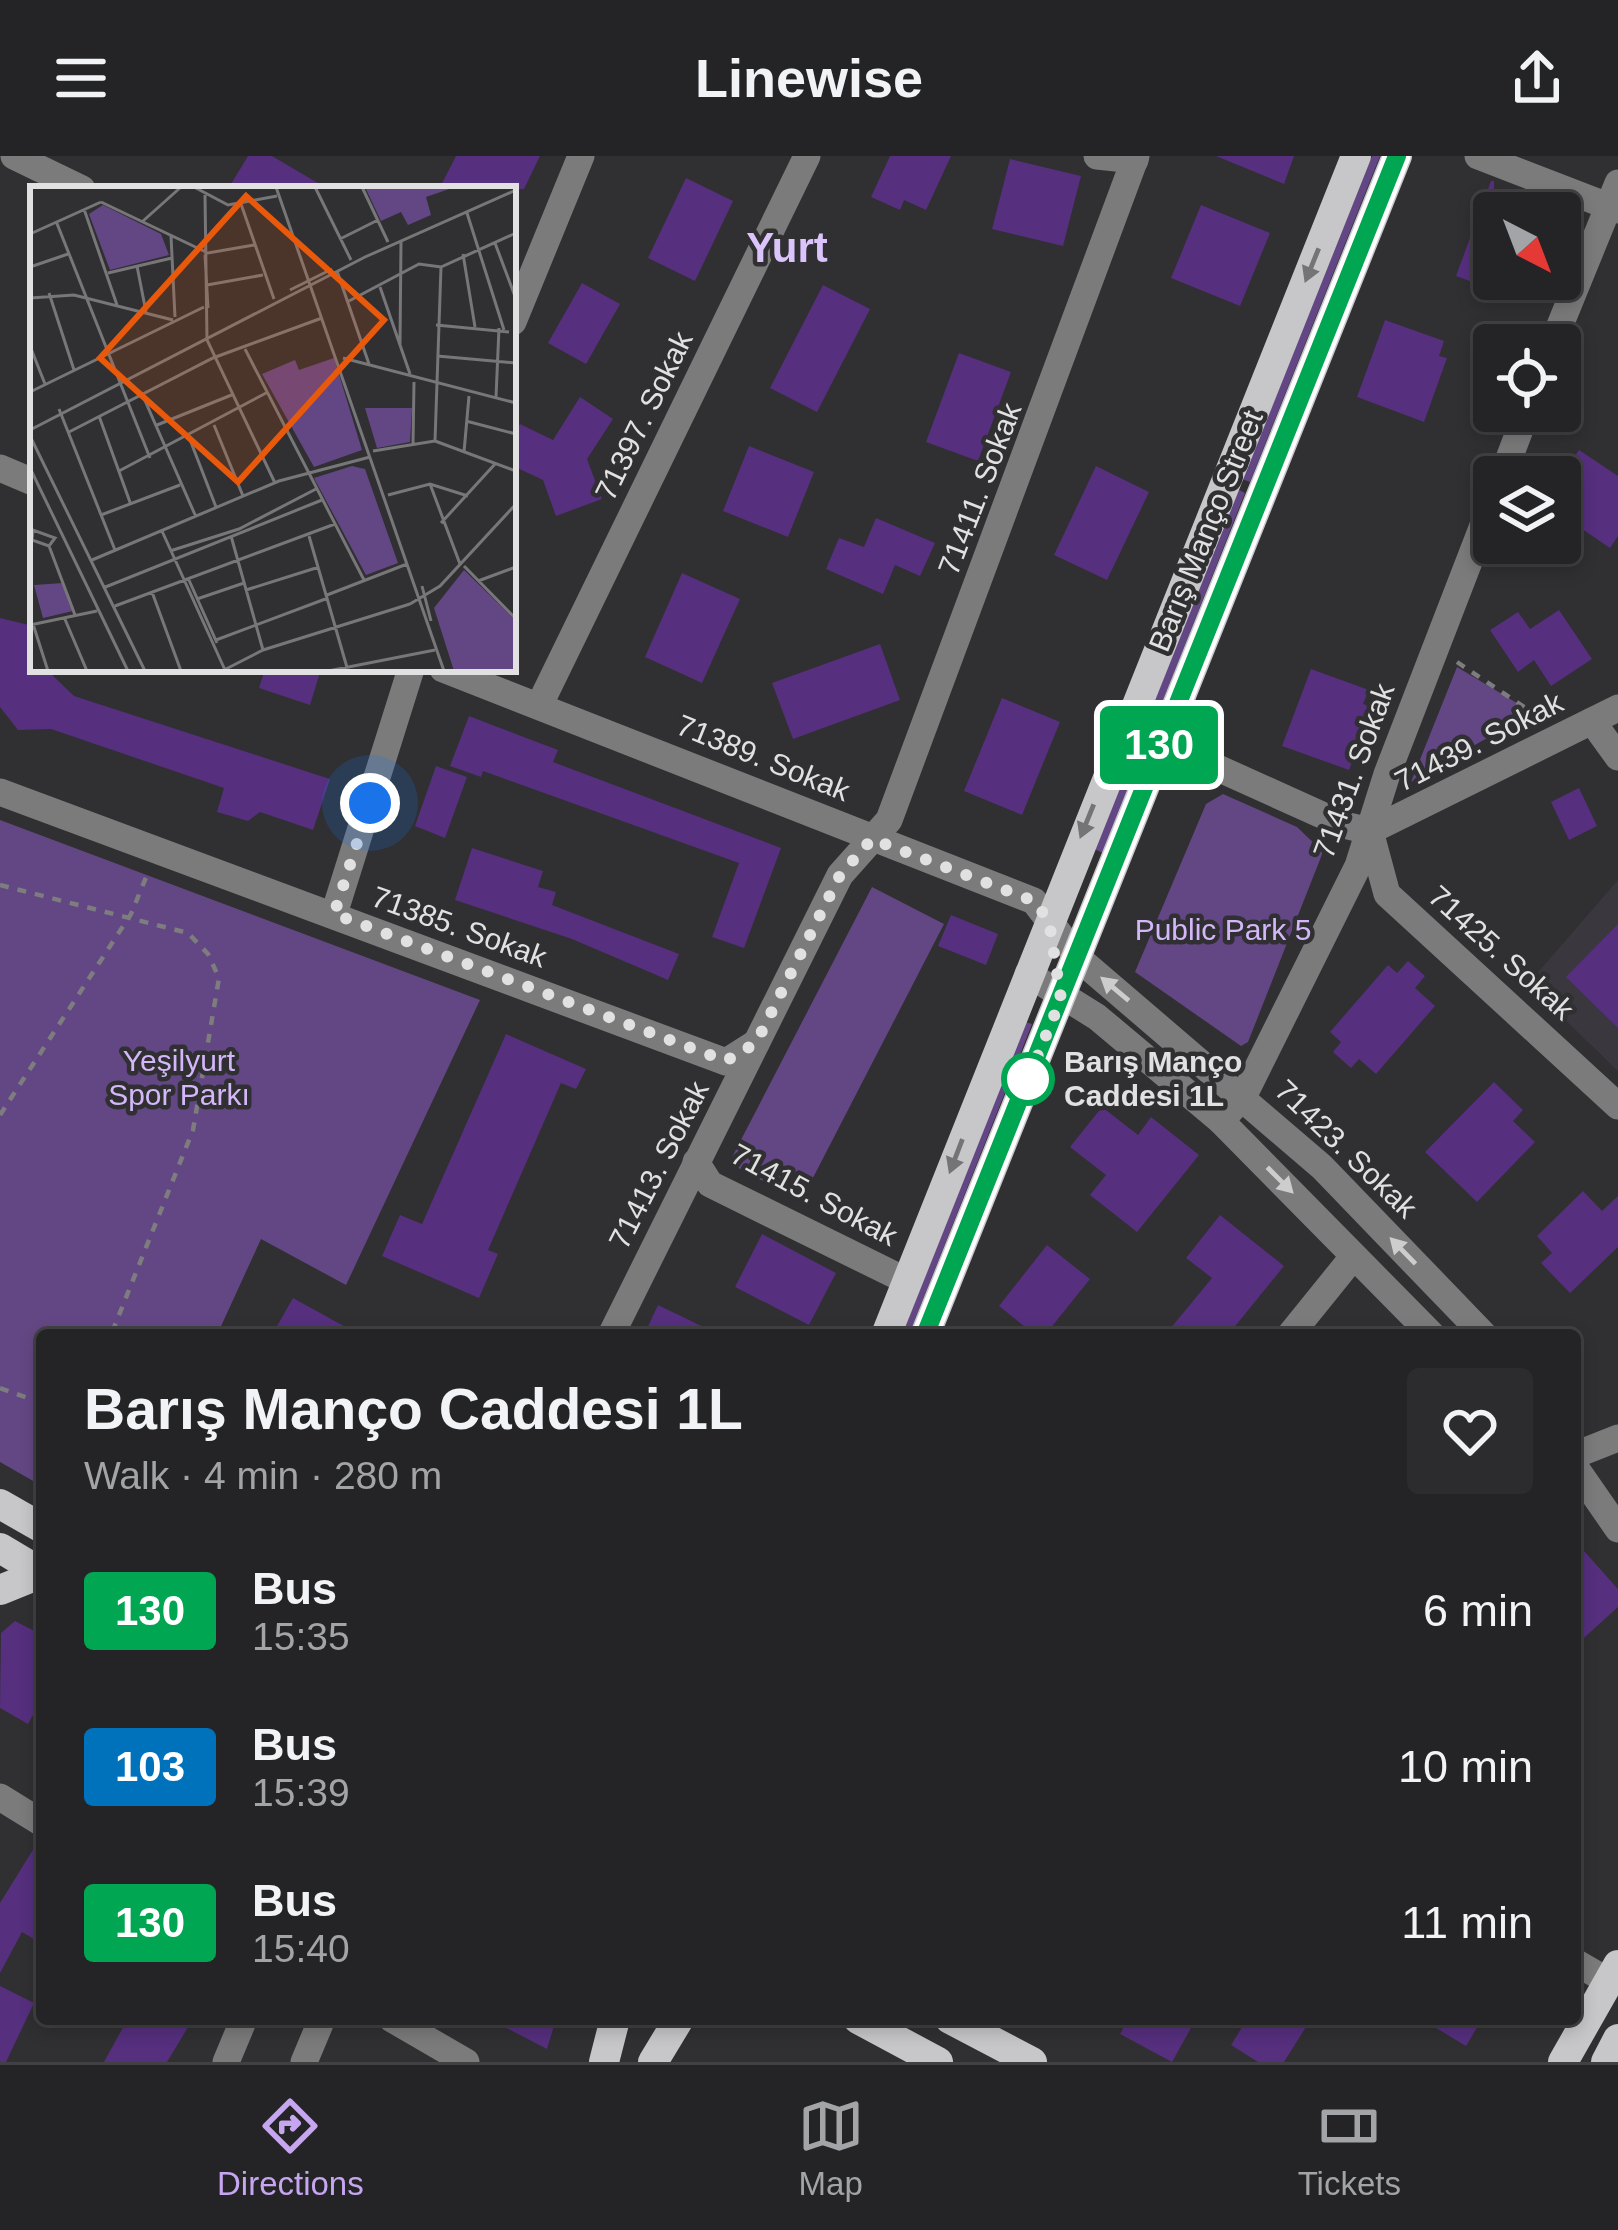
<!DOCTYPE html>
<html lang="en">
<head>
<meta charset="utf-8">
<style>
	:root { --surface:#242325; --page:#2c2b2d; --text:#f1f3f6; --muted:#a3a4a7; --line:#414042; --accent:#c6a6f0 }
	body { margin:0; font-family:Arial,sans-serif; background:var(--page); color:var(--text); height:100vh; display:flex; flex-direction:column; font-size:45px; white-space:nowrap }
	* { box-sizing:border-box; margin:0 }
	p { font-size:39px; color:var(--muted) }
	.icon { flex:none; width:66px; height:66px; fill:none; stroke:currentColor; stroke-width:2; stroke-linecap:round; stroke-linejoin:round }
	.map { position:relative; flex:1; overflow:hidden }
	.sheet { position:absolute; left:36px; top:1173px; width:1545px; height:696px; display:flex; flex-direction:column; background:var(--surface); border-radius:12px; box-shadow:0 6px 18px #0003,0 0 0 3px var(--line) }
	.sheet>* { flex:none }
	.badge { padding:0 24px; border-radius:9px; font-size:42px; line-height:78px }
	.needle { width:78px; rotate:138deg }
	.buttons { position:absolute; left:1473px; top:36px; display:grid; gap:24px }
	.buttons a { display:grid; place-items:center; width:108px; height:108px; border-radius:12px; background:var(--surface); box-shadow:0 6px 18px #0003,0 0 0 3px var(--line); font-size:60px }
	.you { position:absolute; width:60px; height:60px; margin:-30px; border:9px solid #fff; border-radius:50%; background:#1a73e8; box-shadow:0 0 0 18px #1a73e833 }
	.map>.badge { position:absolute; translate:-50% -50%; box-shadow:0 0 0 6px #fff }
	.round { display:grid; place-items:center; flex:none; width:126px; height:126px; border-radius:12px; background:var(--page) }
	.headline { display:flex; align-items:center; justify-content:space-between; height:204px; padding:0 48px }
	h1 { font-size:57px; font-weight:800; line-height:90px }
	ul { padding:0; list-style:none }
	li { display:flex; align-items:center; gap:36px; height:156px; padding:0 48px }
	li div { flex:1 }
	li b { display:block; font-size:45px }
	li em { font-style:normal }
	li .badge { min-width:132px; font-weight:700; text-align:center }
	header { display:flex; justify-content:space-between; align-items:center; height:156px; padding:0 48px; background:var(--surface); font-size:54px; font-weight:800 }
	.dock { display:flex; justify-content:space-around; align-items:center; height:168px; border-top:3px solid var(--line); background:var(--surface); font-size:33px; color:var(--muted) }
	.dock a { display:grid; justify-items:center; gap:6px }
	.dock .active { color:var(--accent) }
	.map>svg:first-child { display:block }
	.built { fill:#3b373f }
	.green { fill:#634784 }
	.building { fill:#562f7e }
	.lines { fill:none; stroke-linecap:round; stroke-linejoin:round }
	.path { stroke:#7d7c7e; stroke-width:4.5; stroke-dasharray:9 9; stroke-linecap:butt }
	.minor { stroke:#7b7b7c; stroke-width:27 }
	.major { stroke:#c7c6c8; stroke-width:30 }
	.oneway { fill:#747375 }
	.oneway2 { fill:#cdcdce }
	.line-casing { stroke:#fff; stroke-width:27 }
	.line { stroke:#00a651; stroke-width:18 }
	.walk { stroke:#e1e1e2; stroke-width:12; stroke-dasharray:0 21.6 }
	.stop-dot { fill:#fff; stroke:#00a651; stroke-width:6 }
	.labels { text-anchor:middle; stroke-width:9; stroke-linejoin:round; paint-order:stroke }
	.street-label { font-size:30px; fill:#e1e1e2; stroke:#302f31 }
	.park-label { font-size:30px; fill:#d3b7f9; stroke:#302f31 }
	.stop-label { font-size:30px; font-weight:bold; fill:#e1e1e2; stroke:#302f31; text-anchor:start }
	.district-label { font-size:42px; font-weight:bold; fill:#dbc4fc; stroke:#302f31 }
	.inset-road { fill:none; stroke:#777678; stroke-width:3 }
	.view { fill:#e8590c; fill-opacity:0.15; stroke:#e8590c; stroke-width:6 }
	.inset-edge { fill:none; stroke:#e1e1e2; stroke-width:6 }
</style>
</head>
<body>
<header><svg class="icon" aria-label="menu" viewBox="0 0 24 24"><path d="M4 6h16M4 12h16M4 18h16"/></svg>Linewise<svg class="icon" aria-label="share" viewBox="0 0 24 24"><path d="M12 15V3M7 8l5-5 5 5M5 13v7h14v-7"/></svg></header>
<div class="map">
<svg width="1618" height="1906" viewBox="0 0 1618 1906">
	<rect width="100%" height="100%" fill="#302f31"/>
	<!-- built -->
	<polygon class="built" points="1618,724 1618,915 1528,828"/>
	<!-- green -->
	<g class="green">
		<polygon points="1372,0 1380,0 1250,326 1242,323"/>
		<polygon points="1237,333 1245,337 1103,697 1094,693"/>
		<polygon points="1457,511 1532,556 1411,626"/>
		<polygon points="1223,638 1297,671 1323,696 1248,886 1241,890 1135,816 1206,648"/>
		<polygon points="0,664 480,844 346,1129 261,1083 217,1179 42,1179 42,1330 0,1306"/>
		<polygon points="872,731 944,768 801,1045 729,1007"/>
		<polygon points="1025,866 1032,868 909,1179 902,1179"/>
	</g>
	<!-- building -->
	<g class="building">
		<polygon points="248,0 272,0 328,33 228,33"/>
		<polygon points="456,0 540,0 524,33 439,33"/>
		<polygon points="890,0 951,0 926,54 904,44 900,54 871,41"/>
		<polygon points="1216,0 1294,0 1284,28"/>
		<polygon points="1010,3 1081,20 1063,90 992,73"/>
		<polygon points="686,22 733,45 695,125 648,102"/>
		<polygon points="1491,25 1494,25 1494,134 1456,120"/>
		<polygon points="1201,49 1270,77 1240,150 1171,122"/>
		<polygon points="582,127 620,148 586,208 548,187"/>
		<polygon points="823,129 870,153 817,256 770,232"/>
		<polygon points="1385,164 1444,185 1439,200 1447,202 1424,266 1357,241"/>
		<polygon points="959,197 1011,216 978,305 926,286"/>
		<polygon points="580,241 613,263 587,303 602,343 556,360 543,324 513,310 513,282 520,268 553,284"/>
		<polygon points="749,290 814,316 788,381 723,355"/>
		<polygon points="1579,294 1618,320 1618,380 1610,392 1560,358 1560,322"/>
		<polygon points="1096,310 1149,336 1107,424 1054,399"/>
		<polygon points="876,362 935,387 920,420 895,409 883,438 826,413 839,382 864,391"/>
		<polygon points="682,417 740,443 702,527 645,501"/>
		<polygon points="1559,454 1592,503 1551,530 1534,504 1518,516 1490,474 1518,456 1530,473"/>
		<polygon points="0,462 33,470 33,513 46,513 74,540 330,623 313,674 260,656 248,665 217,656 224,632 51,573 18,574 0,551"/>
		<polygon points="880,488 900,544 793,583 772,527"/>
		<polygon points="265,513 321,513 310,549 259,532"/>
		<polygon points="1311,513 1369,534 1363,548 1372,551 1349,614 1282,590"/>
		<polygon points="1002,542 1060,566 1022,659 964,635"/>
		<polygon points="469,560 558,594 553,606 781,692 744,792 712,781 739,707 483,615 481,621 450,610"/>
		<polygon points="436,610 467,621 445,682 415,670"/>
		<polygon points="1579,632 1597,670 1569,684 1551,646"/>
		<polygon points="472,692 543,715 538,731 556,736 552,749 679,798 668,824 572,783 455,744"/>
		<polygon points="951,759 998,778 986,809 938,790"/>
		<polygon points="1618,768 1618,872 1566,821"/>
		<polygon points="1408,805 1425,820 1415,832 1435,850 1376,918 1359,903 1351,912 1333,896 1341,886 1330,876 1388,809 1397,817"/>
		<polygon points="506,878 586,913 576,933 561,927 488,1094 498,1098 479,1142 382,1100 400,1059 422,1068"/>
		<polygon points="1494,926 1523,954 1513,965 1535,986 1477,1046 1425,996"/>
		<polygon points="1102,951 1138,979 1151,961 1199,999 1137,1076 1090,1039 1106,1019 1070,991"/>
		<polygon points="1583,1035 1602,1055 1618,1040 1618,1091 1570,1137 1541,1107 1552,1097 1537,1080"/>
		<polygon points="1220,1059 1284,1110 1228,1179 1165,1179 1212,1122 1186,1102"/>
		<polygon points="762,1078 836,1117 809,1169 735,1131"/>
		<polygon points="1047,1089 1090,1123 1045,1179 1035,1179 999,1150"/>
		<polygon points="293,1142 360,1179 272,1179"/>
		<polygon points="658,1149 720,1179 644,1179"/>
		<polygon points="1575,1385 1618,1433 1618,1451 1575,1490"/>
		<polygon points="15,1465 42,1479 42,1542 28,1568 0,1552 1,1477"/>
		<polygon points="39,1684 42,1788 22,1776 0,1817 0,1747"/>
		<polygon points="0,1830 34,1847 6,1906 0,1906"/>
		<polygon points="140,1863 193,1863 167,1906 104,1906 126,1866 136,1871"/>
		<polygon points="489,1863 556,1863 547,1893"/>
		<polygon points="1128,1863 1196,1863 1172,1906 1120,1878"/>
		<polygon points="1247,1863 1311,1863 1284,1906 1258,1906 1231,1889"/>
		<polygon points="1421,1863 1482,1863 1466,1890"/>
	</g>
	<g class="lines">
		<!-- path -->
		<g class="path">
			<polyline points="1457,506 1536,559"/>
			<polyline points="0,729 188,777 208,798 219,822 193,974 111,1179"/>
			<polyline points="0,959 131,758 147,719"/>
			<polyline points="0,1232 42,1247"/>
		</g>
		<!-- minor -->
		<g class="minor">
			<polyline points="14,0 82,33"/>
			<polyline points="1097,0 1135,4"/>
			<polyline points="1478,0 1618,54"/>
			<polyline points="513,166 581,0"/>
			<polyline points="1552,189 1618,27"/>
			<polyline points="0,312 33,326"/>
			<polyline points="1502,321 1527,255"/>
			<polyline points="443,513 1034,745 1078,802 1322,1011 1484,1179"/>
			<polyline points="540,548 807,0"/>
			<polyline points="1592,565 1618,601"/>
			<polyline points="1160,586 1344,669 1370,675"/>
			<polyline points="0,636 726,906 756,887"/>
			<polyline points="1370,675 1387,738 1618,950"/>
			<polyline points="1370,675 1618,552"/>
			<polyline points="334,758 411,513"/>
			<polyline points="1028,818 1097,861 1221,965 1432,1179"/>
			<polyline points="1221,965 1244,939 1358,710 1387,618 1494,341"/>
			<polyline points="696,1006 710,1028 907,1125"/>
			<polyline points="611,1179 840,719 889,664 1136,0"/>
			<polyline points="1290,1179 1353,1101"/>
			<polyline points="1575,1299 1618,1282"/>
			<polyline points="1575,1311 1618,1373"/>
			<polyline points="0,1641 42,1667"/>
			<polyline points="1575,1806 1606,1824"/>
			<polyline points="392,1863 466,1906"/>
			<polyline points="226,1906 244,1863"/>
			<polyline points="304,1906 322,1863"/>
		</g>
		<!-- major -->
		<g class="major">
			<polyline points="886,1179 1356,0"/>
			<polyline points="925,1179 1397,0"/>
			<polyline points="0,1348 42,1372"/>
			<polyline points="0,1392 42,1417"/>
			<polyline points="0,1434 42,1417"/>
			<polyline points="858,1863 938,1906"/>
			<polyline points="950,1863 1032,1906"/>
			<polyline points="604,1906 615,1863"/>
			<polyline points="653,1906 679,1863"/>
			<polyline points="1563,1906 1618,1809"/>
			<polyline points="1606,1906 1618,1883"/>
		</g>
	</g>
	<!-- one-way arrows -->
	<defs><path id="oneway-solid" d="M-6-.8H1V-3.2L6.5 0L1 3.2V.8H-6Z" transform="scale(3)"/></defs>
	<g class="oneway">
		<use href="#oneway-solid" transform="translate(1312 109) rotate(112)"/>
		<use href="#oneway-solid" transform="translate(1087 665) rotate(112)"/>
		<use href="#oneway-solid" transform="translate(956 1000) rotate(111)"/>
	</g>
	<g class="oneway2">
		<use href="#oneway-solid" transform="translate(1115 833) rotate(-140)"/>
		<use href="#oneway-solid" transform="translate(1280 1024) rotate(45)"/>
		<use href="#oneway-solid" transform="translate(1403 1095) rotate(-134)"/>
	</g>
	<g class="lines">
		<defs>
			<polyline id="line" points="925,1179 1397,0"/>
		</defs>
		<!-- line casing -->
		<use href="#line" class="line-casing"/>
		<!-- line -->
		<use href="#line" class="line"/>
		<!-- walk -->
		<polyline class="walk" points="370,647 334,758 726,905 756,887 840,719 872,683 1034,745 1049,765 1061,843 1028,923"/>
	</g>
	<!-- markers -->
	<circle class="stop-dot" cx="1028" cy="923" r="24"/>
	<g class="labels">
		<!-- street labels -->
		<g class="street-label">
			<text transform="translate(644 260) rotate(-64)" y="10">71397. Sokak</text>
			<text transform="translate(980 333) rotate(-69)" y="10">71411. Sokak</text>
			<text transform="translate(1206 375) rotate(-68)" y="10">Barış Manço Street</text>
			<text transform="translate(1479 586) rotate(-27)" y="10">71439. Sokak</text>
			<text transform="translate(763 602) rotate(22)" y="10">71389. Sokak</text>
			<text transform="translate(1354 615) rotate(-70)" y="10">71431. Sokak</text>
			<text transform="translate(459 771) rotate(20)" y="10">71385. Sokak</text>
			<text transform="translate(1501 797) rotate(42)" y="10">71425. Sokak</text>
			<text transform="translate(1346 993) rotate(44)" y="10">71423. Sokak</text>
			<text transform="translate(659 1009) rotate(-63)" y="10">71413. Sokak</text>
			<text transform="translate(814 1039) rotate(28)" y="10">71415. Sokak</text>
		</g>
		<!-- park labels -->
		<g class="park-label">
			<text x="1223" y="784">Public Park 5</text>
			<text x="179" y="915">Yeşilyurt<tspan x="179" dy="34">Spor Parkı</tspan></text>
		</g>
		<!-- stop labels -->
		<g class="stop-label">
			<text x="1064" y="916">Barış Manço<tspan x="1064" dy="34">Caddesi 1L</tspan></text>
		</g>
		<!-- district labels -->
		<g class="district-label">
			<text x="787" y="106">Yurt</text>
		</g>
	</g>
	<!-- overview -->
	<g transform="translate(30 30)">
		<rect width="486" height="486" fill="#302f31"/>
		<path d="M335,1h90l-29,10 5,18 -23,10 -7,-13 -20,9zM73,19l58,29 8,21 -59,15 -21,-56zM304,172l28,92 -48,17 -52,-93 33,-14 4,10zM335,222h47l-2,34 -33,6zM322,280l13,3 33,94 -32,12 -52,-97zM434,384l52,51v50h-62l-20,-63zM33,397l10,28 -30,7 -9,-33z" fill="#634784"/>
		<path class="inset-road" d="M164,1l34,18 49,-9M246,1l168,484M285,1l36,73M332,1l26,55M175,9l2,145 68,143M71,16l107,51 46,-8M211,18l33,95M54,23l33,96M437,27l37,117M26,35l94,237M113,35l38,-34M0,48l71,-32M141,50l4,81M310,53l38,-19M465,57l21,56M433,68l12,73M175,69l3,53M107,80l9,46M0,81l38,-13M307,85l32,93M78,87l64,-15M177,99l56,-10M350,101l30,87M260,104l42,-21M19,107l25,77M0,112l44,-3 99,25M319,115l70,-37 22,3 75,-34M406,139l73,7M370,158l1,-102M0,160l15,38M215,163l119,231M407,170l79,7M313,172l173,45M0,206l174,-85M113,210l53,121M466,211l3,-69M29,223l56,141M69,230l32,89M436,235l50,13M127,239l77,-31M184,239l29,71M0,244l335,-173 151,-67M39,246l144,-74 109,-40M0,250l115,235M159,251l27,70M405,255l81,30M383,258l1,-62M343,265l62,-10 6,-174M434,266l5,-56M0,282l98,203M89,285l149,-79M400,298l30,80M358,309l42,-11 38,12M71,329l79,-30M411,337l54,-59M132,345l63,139M201,350l32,114M279,350l39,135M19,360l-17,-6 1,-10 22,8 -6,8 26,69M140,365l69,-22 77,-40M62,374l187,-79 91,-24M434,380l52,53M158,392l29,65M448,395l38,-14M392,400l9,35M73,402l219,-88M216,404l73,-23M122,406l29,79M297,409l80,-31M167,413l47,-16M380,418l30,-18 76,-82M85,420l220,-82M34,431l23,54M3,438l15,47M0,439l67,-14M186,454l112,-42M192,485l41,-21 147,-46M298,485l107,-21"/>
		<path class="view" d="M216,10l138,124 -146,162 -138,-124z"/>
		<rect width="486" height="486" class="inset-edge"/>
	</g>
</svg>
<div class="buttons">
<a><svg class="needle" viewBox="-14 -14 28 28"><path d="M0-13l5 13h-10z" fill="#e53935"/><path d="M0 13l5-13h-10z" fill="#a3a4a7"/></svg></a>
<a><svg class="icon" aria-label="locate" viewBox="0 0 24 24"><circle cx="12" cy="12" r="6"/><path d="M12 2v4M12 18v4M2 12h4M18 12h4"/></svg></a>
<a><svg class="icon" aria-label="layers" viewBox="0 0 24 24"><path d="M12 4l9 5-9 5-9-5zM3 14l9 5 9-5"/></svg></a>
</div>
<div class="you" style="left:370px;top:647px"></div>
<b class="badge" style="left:1159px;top:589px;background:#00a651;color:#fff">130</b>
<section class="sheet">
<div class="headline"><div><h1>Barış Manço Caddesi 1L</h1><p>Walk · 4 min · 280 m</p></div><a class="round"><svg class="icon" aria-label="heart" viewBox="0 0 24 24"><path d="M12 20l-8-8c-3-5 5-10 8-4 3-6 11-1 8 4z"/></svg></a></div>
<ul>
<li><span class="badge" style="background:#00a651;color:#fff">130</span><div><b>Bus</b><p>15:35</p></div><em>6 min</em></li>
<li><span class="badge" style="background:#0072bc;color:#fff">103</span><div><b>Bus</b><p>15:39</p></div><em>10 min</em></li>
<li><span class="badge" style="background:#00a651;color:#fff">130</span><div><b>Bus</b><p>15:40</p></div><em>11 min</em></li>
</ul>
</section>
</div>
<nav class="dock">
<a class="active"><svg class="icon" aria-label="directions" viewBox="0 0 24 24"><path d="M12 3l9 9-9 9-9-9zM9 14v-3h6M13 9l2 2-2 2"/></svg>Directions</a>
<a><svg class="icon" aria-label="map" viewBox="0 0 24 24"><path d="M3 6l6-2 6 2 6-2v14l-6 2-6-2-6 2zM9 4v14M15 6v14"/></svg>Map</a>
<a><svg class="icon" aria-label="tickets" viewBox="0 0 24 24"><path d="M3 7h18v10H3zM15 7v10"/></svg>Tickets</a>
</nav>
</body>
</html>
